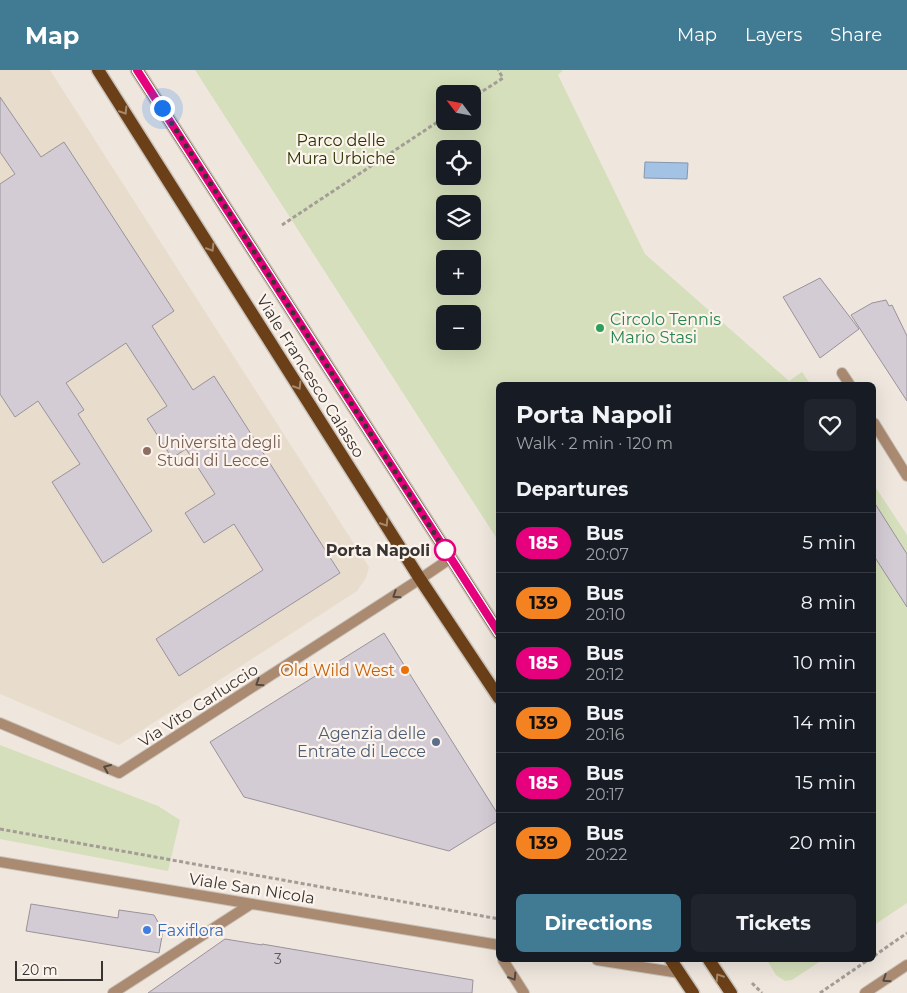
<!DOCTYPE html>
<html lang="en">
<head>
<meta charset="utf-8">
<style>
	:root { --surface:#171b24; --page:#20242c; --text:#f1f3f6; --muted:#9ea1a6; --line:#363941; --accent:#407b93 }
	body { margin:0; font-family:Montserrat,sans-serif; background:var(--page); color:var(--text); height:100vh; display:flex; flex-direction:column; font-size:19px; white-space:nowrap }
	* { box-sizing:border-box; margin:0 }
	p { font-size:16px; color:var(--muted) }
	.icon { flex:none; width:28px; height:28px; fill:none; stroke:currentColor; stroke-width:2; stroke-linecap:round; stroke-linejoin:round }
	.map { position:relative; flex:1; overflow:hidden }
	.drawer { position:absolute; left:496px; top:312px; width:380px; height:580px; display:flex; flex-direction:column; background:var(--surface); border-radius:8px; box-shadow:0 5px 20px #0002 }
	.drawer>* { flex:none }
	.badge { padding:0 10px; border-radius:16px; font-size:18px; line-height:32px }
	.needle { width:32px; rotate:302deg }
	.buttons { position:absolute; left:436px; top:15px; display:grid; gap:10px }
	.buttons a { display:grid; place-items:center; width:45px; height:45px; border-radius:8px; background:var(--surface); box-shadow:0 5px 20px #0002; font-size:25px }
	.scale { position:absolute; left:15px; bottom:12px; width:88px; box-sizing:border-box; padding-left:5px; border:2px solid #373431; border-top:0; font-size:14px; line-height:18px; white-space:nowrap; color:#373431; -webkit-text-stroke:4px #fcf4ec; paint-order:stroke }
	.you { position:absolute; width:25px; height:25px; margin:-12px; border:4px solid #fff; border-radius:50%; background:#1a73e8; box-shadow:0 0 0 8px #1a73e833 }
	.map>.badge { position:absolute; translate:-50% -50%; box-shadow:0 0 0 2px #fff }
	h2 { padding:0 20px; font-size:19px; line-height:45px }
	.round { display:grid; place-items:center; flex:none; width:52px; height:52px; border-radius:8px; background:var(--page) }
	.headline { display:flex; align-items:center; justify-content:space-between; height:85px; padding:0 20px }
	h1 { font-size:24px; font-weight:700; line-height:38px }
	.cta { display:flex; gap:10px; margin-top:auto; padding:10px 20px }
	.cta a { flex:1; height:58px; border-radius:8px; background:var(--accent); color:#fff; font-size:20px; font-weight:700; line-height:58px; text-align:center }
	.cta a+a { background:var(--page); color:var(--text) }
	ul { padding:0; list-style:none }
	li { display:flex; align-items:center; gap:15px; height:60px; padding:0 20px; border-top:1px solid var(--line) }
	li div { flex:1 }
	li b { display:block; font-size:19px }
	li em { font-style:normal }
	li .badge { min-width:55px; font-weight:700; text-align:center }
	header { display:flex; align-items:center; gap:30px; box-sizing:border-box; height:70px; padding:0 25px; background:var(--accent); color:#fff }
	header strong { font-size:24px }
	nav { display:flex; gap:28px; margin-inline-start:auto; font-size:18px }
	.map>svg:first-child { display:block }
	.built { fill:#e8dccd }
	.green { fill:#d5dfbb; fill-rule:evenodd }
	.water { fill:#a4c2e3; stroke:#8397ae }
	.building { fill:#d4ccd5; stroke:#99929a }
	.lines { fill:none; stroke-linecap:round; stroke-linejoin:round }
	.minor-casing { stroke:#cac3bb; stroke-width:12 }
	.primary-casing { stroke:#cac3bb; stroke-width:15 }
	.path { stroke:#a39d96; stroke-width:3; stroke-dasharray:4 2.5; stroke-linecap:butt }
	.minor { stroke:#aa8a71; stroke-width:10 }
	.primary { stroke:#6b4018; stroke-width:12 }
	.oneway { stroke:#a5886d }
	.oneway2 { stroke:#544a41 }
	.line-casing { stroke:#fff; stroke-width:11 }
	.line { stroke:#e6007e; stroke-width:8 }
	.walk { stroke:#373431; stroke-width:5; stroke-dasharray:0 9 }
	.leisure-dot { fill:#2e9e5b; stroke:#fcf4ec; stroke-width:2 }
	.education-dot { fill:#8d6e63; stroke:#fcf4ec; stroke-width:2 }
	.stop-dot { fill:#fff; stroke:#e6007e; stroke-width:2.5 }
	.food-dot { fill:#e8710a; stroke:#fcf4ec; stroke-width:2 }
	.service-dot { fill:#5c6f8a; stroke:#fcf4ec; stroke-width:2 }
	.shop-dot { fill:#3f7fe0; stroke:#fcf4ec; stroke-width:2 }
	.labels { text-anchor:middle; stroke-width:4.5; stroke-linejoin:round; paint-order:stroke }
	.number-label { font-size:14px; fill:#5e5a5a }
	.park-label { font-size:16px; fill:#2b3402; stroke:#fcf4ec }
	.leisure-label { font-size:16px; fill:#27864d; stroke:#fcf4ec; text-anchor:start }
	.street-label { font-size:16px; fill:#373431; stroke:#fcf4ec }
	.education-label { font-size:16px; fill:#785e54; stroke:#fcf4ec; text-anchor:start }
	.stop-label { font-size:16px; font-weight:bold; fill:#373431; stroke:#fcf4ec; text-anchor:end }
	.food-label { font-size:16px; fill:#c56008; stroke:#fcf4ec; text-anchor:end }
	.service-label { font-size:16px; fill:#4e5e75; stroke:#fcf4ec; text-anchor:end }
	.shop-label { font-size:16px; fill:#366cbe; stroke:#fcf4ec; text-anchor:start }
</style>
</head>
<body>
<header>
<strong>Map</strong>
<nav><a>Map</a><a>Layers</a><a>Share</a></nav>
</header>
<div class="map">
<svg width="907" height="923" viewBox="0 0 907 923">
	<rect width="100%" height="100%" fill="#efe7de"/>
	<!-- built -->
	<polygon class="built" points="0,0 50,0 369,497 366,508 357,521 119,675 0,624"/>
	<!-- green -->
	<g class="green">
		<path d="M195,0h368l-5,5 87,179 144,127 13,-9 9,13h-312v157zM445,24h27v27h-27zM445,79h27v27h-27zM445,134h27v27h-27zM445,189h27v27h-27zM445,244h27v27h-27z"/>
		<polygon points="874,415 907,465 907,833 874,855"/>
		<polygon points="0,675 158,736 180,750 168,801 0,769"/>
		<polygon points="767,890 822,890 792,910 785,911 776,905"/>
	</g>
	<!-- water -->
	<polygon class="water" points="645,92 688,93 687,109 644,108"/>
	<!-- building -->
	<g class="building">
		<polygon points="0,27 41,87 64,72 174,241 152,256 193,320 214,306 340,503 179,606 156,569 263,500 234,454 204,473 185,443 215,424 186,379 172,388 147,349 167,336 126,273 66,313 84,340 78,344 152,461 103,493 52,412 80,394 38,331 15,347 0,324 0,114 15,104 0,82"/>
		<polygon points="820,208 859,259 820,288 783,227"/>
		<polygon points="886,230 889,236 892,235 907,266 907,331 851,245 872,233"/>
		<polygon points="874,432 907,484 907,537 874,486"/>
		<polygon points="384,563 499,746 499,750 449,781 244,727 210,672"/>
		<polygon points="31,834 118,848 119,840 154,845 163,861 159,883 26,861"/>
		<polygon points="225,869 262,875 262,874 473,910 472,923 148,923"/>
	</g>
	<g class="lines">
		<defs>
			<g id="minor">
				<polyline points="842,303 850,315"/>
				<polyline points="874,353 907,406"/>
				<polyline points="0,653 119,703 420,509 451,488"/>
				<polyline points="0,792 499,875"/>
				<polyline points="503,890 524,923"/>
				<polyline points="597,890 680,903"/>
				<polyline points="113,923 251,834"/>
				<polyline points="865,923 907,895"/>
			</g>
			<g id="primary">
				<polyline points="98,0 420,509 499,628"/>
				<polyline points="137,0 499,563"/>
				<polyline points="671,890 693,923"/>
				<polyline points="709,890 731,923"/>
			</g>
		</defs>
		<!-- minor casing -->
		<use href="#minor" class="minor-casing"/>
		<!-- primary casing -->
		<use href="#primary" class="primary-casing"/>
		<!-- path -->
		<g class="path">
			<polyline points="472,28 503,8 498,0"/>
			<polyline points="282,155 445,47"/>
			<polyline points="0,759 499,849"/>
			<polyline points="874,886 907,863"/>
			<polyline points="752,913 762,923"/>
			<polyline points="820,923 868,890"/>
		</g>
		<!-- minor -->
		<use href="#minor" class="minor"/>
		<!-- primary -->
		<use href="#primary" class="primary"/>
	</g>
	<!-- one-way arrows -->
	<defs><path id="oneway-chevron" d="M-2-3.5L2.5 0L-2 3.5" fill="none" stroke-width="1.6" stroke-linecap="round" stroke-linejoin="round" transform="scale(1.25)"/></defs>
	<g class="oneway">
		<use href="#oneway-chevron" transform="translate(124 41) rotate(58)"/>
		<use href="#oneway-chevron" transform="translate(211 178) rotate(58)"/>
		<use href="#oneway-chevron" transform="translate(298 316) rotate(58)"/>
		<use href="#oneway-chevron" transform="translate(385 453) rotate(58)"/>
		<use href="#oneway-chevron" transform="translate(719 907) rotate(-123)"/>
	</g>
	<g class="oneway2">
		<use href="#oneway-chevron" transform="translate(396 525) rotate(147)"/>
		<use href="#oneway-chevron" transform="translate(259 613) rotate(147)"/>
		<use href="#oneway-chevron" transform="translate(107 698) rotate(-157)"/>
		<use href="#oneway-chevron" transform="translate(513 907) rotate(58)"/>
		<use href="#oneway-chevron" transform="translate(886 909) rotate(147)"/>
	</g>
	<g class="lines">
		<defs>
			<polyline id="line" points="137,0 499,563"/>
		</defs>
		<!-- line casing -->
		<use href="#line" class="line-casing"/>
		<!-- line -->
		<use href="#line" class="line"/>
		<!-- walk -->
		<polyline class="walk" points="162,38 445,480"/>
	</g>
	<!-- markers -->
	<circle class="leisure-dot" cx="600" cy="258" r="5"/>
	<circle class="education-dot" cx="147" cy="381" r="5"/>
	<circle class="stop-dot" cx="445" cy="480" r="10"/>
	<circle class="food-dot" cx="405" cy="600" r="5"/>
	<circle class="service-dot" cx="436" cy="672" r="5"/>
	<circle class="shop-dot" cx="147" cy="860" r="5"/>
	<g class="labels">
		<!-- number labels -->
		<g class="number-label">
			<text x="278" y="894">3</text>
		</g>
		<!-- park labels -->
		<g class="park-label">
			<text x="341" y="76">Parco delle<tspan x="341" dy="18">Mura Urbiche</tspan></text>
		</g>
		<!-- leisure labels -->
		<g class="leisure-label">
			<text x="610" y="255">Circolo Tennis<tspan x="610" dy="18">Mario Stasi</tspan></text>
		</g>
		<!-- street labels -->
		<g class="street-label">
			<text transform="translate(311 306) rotate(58)" y="6">Viale Francesco Calasso</text>
			<text transform="translate(198 635) rotate(-33)" y="6">Via Vito Carluccio</text>
			<text transform="translate(252 818) rotate(9)" y="6">Viale San Nicola</text>
		</g>
		<!-- education labels -->
		<g class="education-label">
			<text x="157" y="378">Università degli<tspan x="157" dy="18">Studi di Lecce</tspan></text>
		</g>
		<!-- stop labels -->
		<g class="stop-label">
			<text x="430" y="486">Porta Napoli</text>
		</g>
		<!-- food labels -->
		<g class="food-label">
			<text x="395" y="606">Old Wild West</text>
		</g>
		<!-- service labels -->
		<g class="service-label">
			<text x="426" y="669">Agenzia delle<tspan x="426" dy="18">Entrate di Lecce</tspan></text>
		</g>
		<!-- shop labels -->
		<g class="shop-label">
			<text x="157" y="866">Faxiflora</text>
		</g>
	</g>
</svg>
<div class="buttons">
<a><svg class="needle" viewBox="-14 -14 28 28"><path d="M0-13l5 13h-10z" fill="#e53935"/><path d="M0 13l5-13h-10z" fill="#9ea1a6"/></svg></a>
<a><svg class="icon" aria-label="locate" viewBox="0 0 24 24"><circle cx="12" cy="12" r="6"/><path d="M12 2v4M12 18v4M2 12h4M18 12h4"/></svg></a>
<a><svg class="icon" aria-label="layers" viewBox="0 0 24 24"><path d="M12 4l9 5-9 5-9-5zM3 14l9 5 9-5"/></svg></a>
<a>+</a>
<a>−</a>
</div>
<div class="scale">20 m</div>
<div class="you" style="left:162px;top:38px"></div>
<section class="drawer">
<div class="headline"><div><h1>Porta Napoli</h1><p>Walk · 2 min · 120 m</p></div><a class="round"><svg class="icon" aria-label="heart" viewBox="0 0 24 24"><path d="M12 20l-8-8c-3-5 5-10 8-4 3-6 11-1 8 4z"/></svg></a></div>
<h2>Departures</h2>
<ul>
<li><span class="badge" style="background:#e6007e;color:#fff">185</span><div><b>Bus</b><p>20:07</p></div><em>5 min</em></li>
<li><span class="badge" style="background:#f58220;color:#111">139</span><div><b>Bus</b><p>20:10</p></div><em>8 min</em></li>
<li><span class="badge" style="background:#e6007e;color:#fff">185</span><div><b>Bus</b><p>20:12</p></div><em>10 min</em></li>
<li><span class="badge" style="background:#f58220;color:#111">139</span><div><b>Bus</b><p>20:16</p></div><em>14 min</em></li>
<li><span class="badge" style="background:#e6007e;color:#fff">185</span><div><b>Bus</b><p>20:17</p></div><em>15 min</em></li>
<li><span class="badge" style="background:#f58220;color:#111">139</span><div><b>Bus</b><p>20:22</p></div><em>20 min</em></li>
</ul>
<div class="cta"><a>Directions</a><a>Tickets</a></div>
</section>
</div>
</body>
</html>
